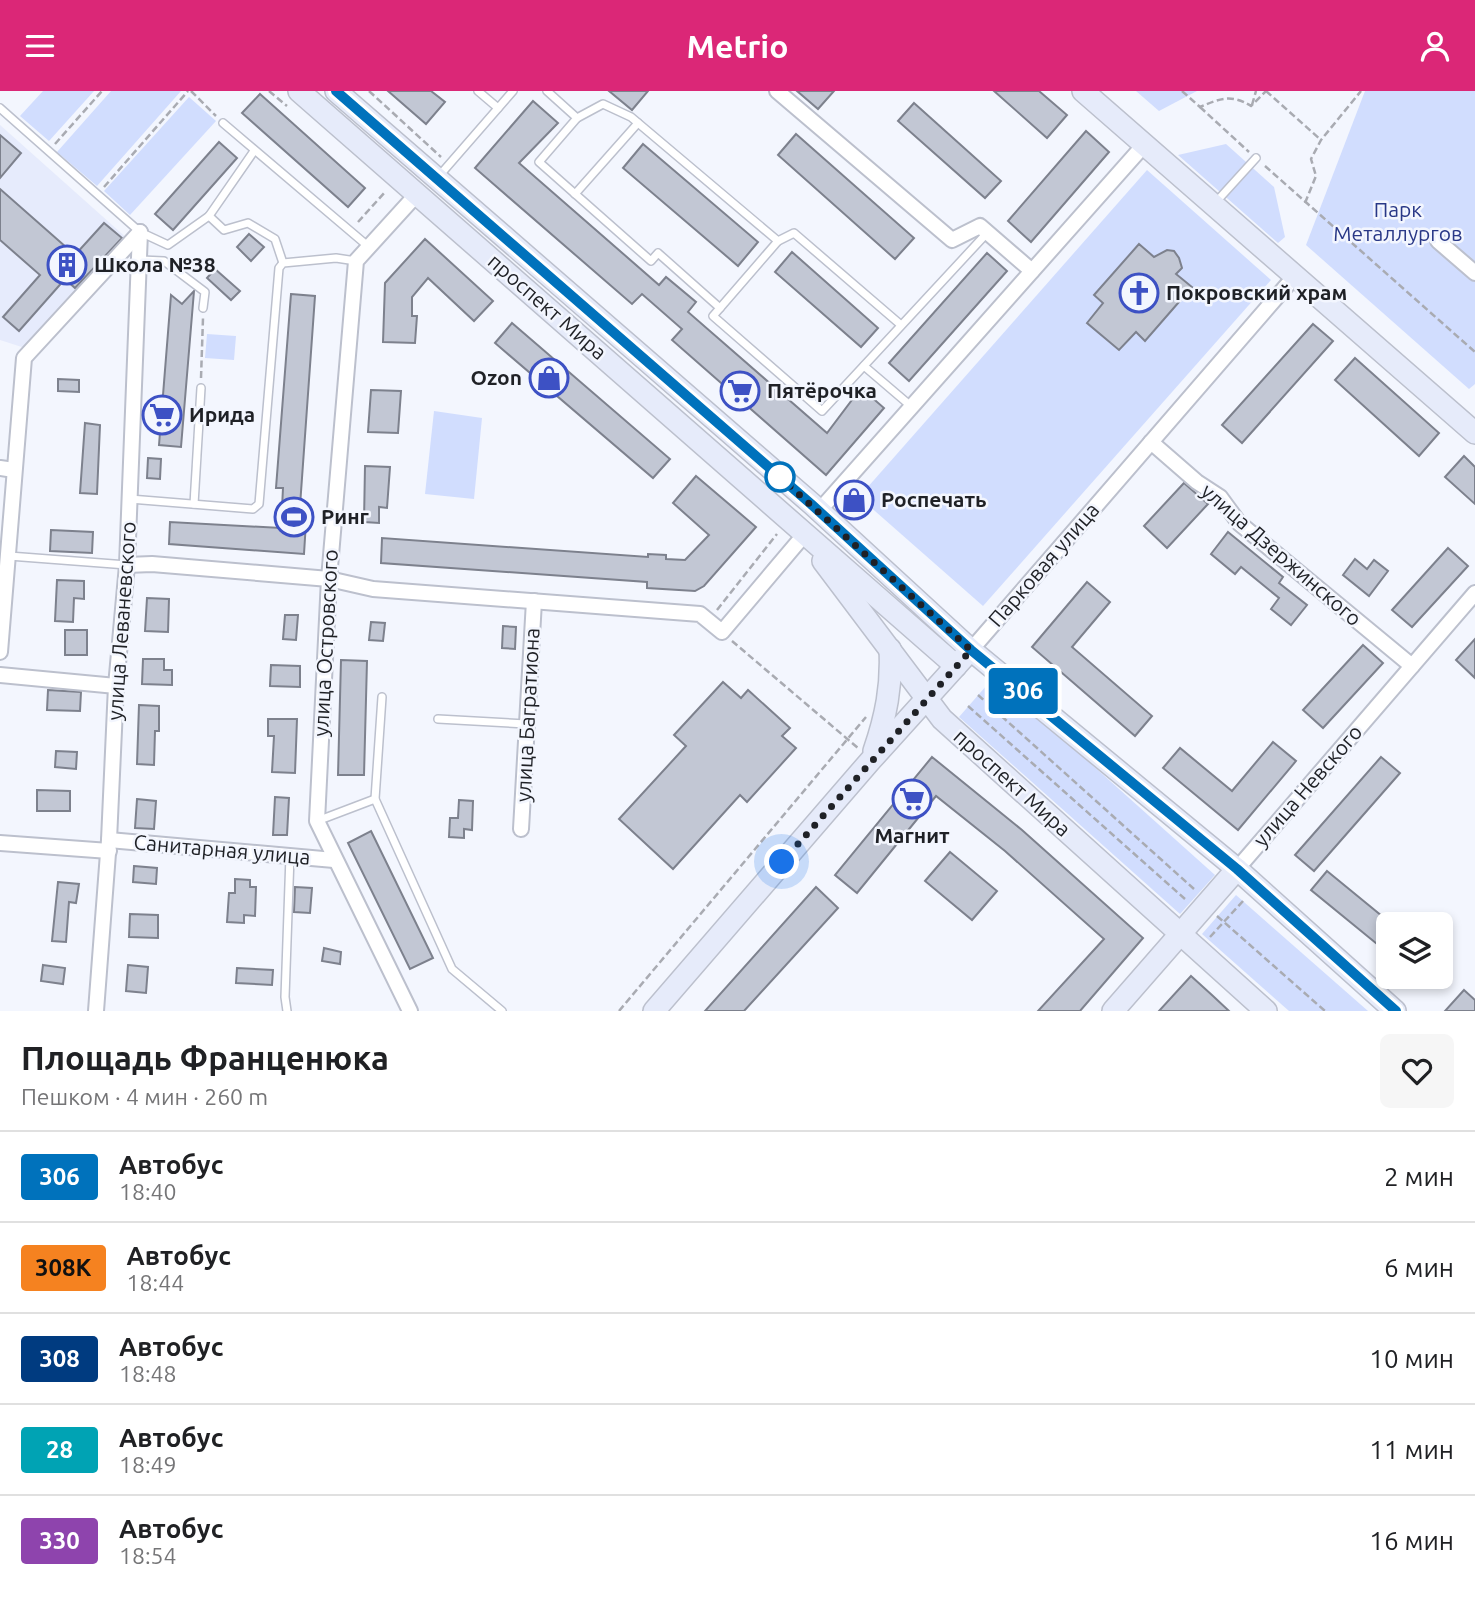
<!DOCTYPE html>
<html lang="ru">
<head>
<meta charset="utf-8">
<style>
	:root { --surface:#fff; --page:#f6f6f6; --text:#202124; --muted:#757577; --line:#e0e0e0; --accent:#db2777 }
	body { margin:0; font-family:Ubuntu,sans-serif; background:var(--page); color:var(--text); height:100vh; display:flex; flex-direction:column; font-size:26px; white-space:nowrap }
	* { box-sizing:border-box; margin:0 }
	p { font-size:23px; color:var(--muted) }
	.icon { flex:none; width:38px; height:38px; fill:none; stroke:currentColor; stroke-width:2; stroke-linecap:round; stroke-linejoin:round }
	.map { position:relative; height:920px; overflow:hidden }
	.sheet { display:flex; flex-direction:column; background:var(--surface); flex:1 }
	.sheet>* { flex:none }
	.badge { padding:0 14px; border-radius:5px; font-size:24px; line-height:46px }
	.tools { position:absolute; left:1376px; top:821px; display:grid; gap:14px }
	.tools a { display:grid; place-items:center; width:77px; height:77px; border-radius:10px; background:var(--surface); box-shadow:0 4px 10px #0003; font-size:35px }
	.you { position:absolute; width:35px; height:35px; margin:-18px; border:5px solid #fff; border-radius:50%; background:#1a73e8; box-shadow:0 0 0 10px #1a73e833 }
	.map>.badge { position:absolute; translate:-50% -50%; box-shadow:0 0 0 4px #fff }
	.round { display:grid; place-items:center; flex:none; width:74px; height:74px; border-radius:10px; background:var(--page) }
	.summary { display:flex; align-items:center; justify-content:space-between; height:119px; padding:0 21px }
	h1 { font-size:33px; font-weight:700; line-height:52px }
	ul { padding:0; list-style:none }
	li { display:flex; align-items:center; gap:21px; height:91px; padding:0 21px; border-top:2px solid var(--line) }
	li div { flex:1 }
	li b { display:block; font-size:26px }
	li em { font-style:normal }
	li .badge { min-width:77px; font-weight:700; text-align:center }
	header { display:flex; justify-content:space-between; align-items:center; height:91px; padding:0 21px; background:var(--accent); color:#fff; font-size:32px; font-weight:700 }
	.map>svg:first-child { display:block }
	.built { fill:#e6ebfc }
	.green { fill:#d1ddfe }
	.building { fill:#c2c7d4; stroke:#7d818d; stroke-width:2 }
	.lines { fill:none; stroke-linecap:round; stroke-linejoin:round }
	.lane-casing { stroke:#bcc0cd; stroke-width:10 }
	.street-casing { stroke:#bcc0cd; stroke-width:18 }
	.secondary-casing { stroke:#bcc0cd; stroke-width:24 }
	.path { stroke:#a9abb2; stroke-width:2.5; stroke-dasharray:7 3.5; stroke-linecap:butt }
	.lane { stroke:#fff; stroke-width:7 }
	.street { stroke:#fff; stroke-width:14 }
	.secondary { stroke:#e6ebfa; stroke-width:21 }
	.line-casing { stroke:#fff; stroke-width:16 }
	.line { stroke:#0072bc; stroke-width:10 }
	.walk { stroke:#1f2126; stroke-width:7; stroke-dasharray:0 12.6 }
	.stop-dot { fill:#fff; stroke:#0072bc; stroke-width:3.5 }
	.labels { text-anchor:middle; stroke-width:5; stroke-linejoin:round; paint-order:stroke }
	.park-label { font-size:21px; fill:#293887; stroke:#f3f6fe }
	.poi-label { font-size:21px; font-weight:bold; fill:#1f2126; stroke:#f3f6fe; text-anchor:start }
	.street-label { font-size:21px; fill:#1f2126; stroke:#f3f6fe }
</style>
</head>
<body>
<header><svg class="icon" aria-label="menu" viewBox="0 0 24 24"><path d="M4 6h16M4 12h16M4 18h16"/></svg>Metrio<svg class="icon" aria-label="person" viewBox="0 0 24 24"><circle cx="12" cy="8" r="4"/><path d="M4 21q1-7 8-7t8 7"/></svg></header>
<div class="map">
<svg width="1475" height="920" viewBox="0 0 1475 920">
	<rect width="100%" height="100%" fill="#f3f6fe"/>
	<!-- built -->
	<polygon class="built" points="0,34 130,150 28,258 0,249"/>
	<!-- green -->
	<g class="green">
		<polygon points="43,0 94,0 49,50 20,25"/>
		<polygon points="111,0 181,0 97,95 57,61"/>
		<polygon points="1136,0 1197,0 1159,20"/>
		<polygon points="1365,0 1475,0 1475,293 1469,298 1306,154"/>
		<polygon points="189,6 216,30 130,124 104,100"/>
		<polygon points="1226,53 1274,96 1285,146 1278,152 1178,64"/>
		<polygon points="1147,79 1271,189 983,515 859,406"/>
		<polygon points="207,243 236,245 234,269 205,267"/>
		<polygon points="434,320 482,327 474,408 425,403"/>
		<polygon points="994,586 1215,784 1180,823 959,626"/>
		<polygon points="1236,804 1368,920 1289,920 1202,843"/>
	</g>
	<!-- building -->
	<g class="building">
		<polygon points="388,0 431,0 445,11 426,33"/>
		<polygon points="609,0 648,0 632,19"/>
		<polygon points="797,0 834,0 818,18"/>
		<polygon points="994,0 1039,0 1067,24 1047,47"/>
		<polygon points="260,3 365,97 348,116 242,22"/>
		<polygon points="533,10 558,32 519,72 659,194 666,186 696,211 688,221 827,342 861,297 884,317 826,384 672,249 682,238 642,203 632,213 475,77"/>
		<polygon points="914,12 1001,90 985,107 898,30"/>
		<polygon points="1086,40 1109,61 1031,151 1008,130"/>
		<polygon points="796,43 914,147 895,168 778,64"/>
		<polygon points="0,44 21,62 0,87"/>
		<polygon points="219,51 237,67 173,139 155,123"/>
		<polygon points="643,53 758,151 738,175 623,77"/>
		<polygon points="0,98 75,164 104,132 122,147 75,197 65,188 19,240 3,226 40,184 0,149"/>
		<polygon points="249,143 264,156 251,170 237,156"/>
		<polygon points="425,148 493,210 474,230 428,187 412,206 412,225 417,225 415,252 383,251 385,192"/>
		<polygon points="1139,153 1154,166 1167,159 1174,160 1179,167 1182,177 1176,183 1192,196 1145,250 1136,241 1119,259 1087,232 1103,212 1094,204"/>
		<polygon points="792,161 878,237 861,256 775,181"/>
		<polygon points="987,162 1007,180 909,290 889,272"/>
		<polygon points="215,178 240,200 231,209 207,187"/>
		<polygon points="194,200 181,356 159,354 171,204 182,213"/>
		<polygon points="291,203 315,205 300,415 307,415 304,463 169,453 170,431 281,437 283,397 276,397"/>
		<polygon points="512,232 670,368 653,387 495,252"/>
		<polygon points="1313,233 1333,250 1242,352 1222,334"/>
		<polygon points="1355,267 1439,342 1419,365 1335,289"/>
		<polygon points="58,288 79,289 79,301 58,300"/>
		<polygon points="371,299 401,300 398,342 368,341"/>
		<polygon points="85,332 100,334 97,403 80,402"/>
		<polygon points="1464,365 1475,376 1475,413 1445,386"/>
		<polygon points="148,367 161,368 160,388 147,387"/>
		<polygon points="365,375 390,376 387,417 379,416 379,432 364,431"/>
		<polygon points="696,385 756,436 704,495 695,500 647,497 647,491 381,472 382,447 648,466 648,463 666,464 666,468 685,469 709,444 673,412"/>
		<polygon points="1184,392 1208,413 1167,457 1144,435"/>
		<polygon points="51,439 93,441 92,462 50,460"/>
		<polygon points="1228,441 1283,486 1279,492 1307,514 1291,534 1271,518 1279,507 1241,476 1235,483 1211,463"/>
		<polygon points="1448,457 1468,475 1412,536 1392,519"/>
		<polygon points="1355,468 1367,478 1374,469 1388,480 1369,505 1343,484"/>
		<polygon points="57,489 84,490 84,508 74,507 73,531 55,530"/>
		<polygon points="1087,491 1110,511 1072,556 1152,625 1135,645 1032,556"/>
		<polygon points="147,507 169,508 168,541 145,540"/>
		<polygon points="285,524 298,524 296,549 283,548"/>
		<polygon points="371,531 385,532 383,550 369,549"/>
		<polygon points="503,535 516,536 515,558 502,557"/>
		<rect x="65" y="539" width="22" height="25"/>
		<polygon points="1475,548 1475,587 1456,569"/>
		<polygon points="1363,554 1383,572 1323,637 1303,619"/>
		<polygon points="143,568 164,568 164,579 172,579 172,594 142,593"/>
		<polygon points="341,569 367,570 364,684 338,684"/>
		<polygon points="271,574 300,575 300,596 270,595"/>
		<polygon points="723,591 741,607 748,599 790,637 782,645 796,657 747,711 740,704 673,778 619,728 686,655 674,644"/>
		<polygon points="48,599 81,601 80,620 47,619"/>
		<polygon points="139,614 159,615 159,640 155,640 154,674 137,673"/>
		<polygon points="268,628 297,628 295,682 272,681 274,645 268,645"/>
		<polygon points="1273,651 1296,670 1238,739 1163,677 1180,657 1232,700"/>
		<polygon points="56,660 77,661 76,678 55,676"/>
		<polygon points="932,666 1022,739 1143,847 1080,920 1038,920 1104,848 1005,760 936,705 857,802 835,784"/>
		<polygon points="1381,666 1400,682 1314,780 1295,764"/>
		<polygon points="37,699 70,700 70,720 37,720"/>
		<polygon points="275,706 289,707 287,744 273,744"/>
		<polygon points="137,708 156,710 154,738 135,737"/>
		<polygon points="459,709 473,710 472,739 464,738 464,747 449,746 450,727 458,727"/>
		<polygon points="371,740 433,867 410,878 348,752"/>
		<polygon points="950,761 997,800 972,829 925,790"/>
		<polygon points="134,775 157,777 156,793 133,791"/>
		<polygon points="1327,780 1388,830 1388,862 1311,799"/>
		<polygon points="235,788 250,789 250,796 256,796 255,825 244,824 244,832 227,831 229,802 235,802"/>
		<polygon points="58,791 79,793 76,812 69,811 66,851 52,850"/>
		<polygon points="295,796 312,797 310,822 294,821"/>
		<polygon points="816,796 838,817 744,920 705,920"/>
		<polygon points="130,823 158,824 158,847 129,846"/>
		<polygon points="324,857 341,861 340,873 322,870"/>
		<polygon points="43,874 65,877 63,893 41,890"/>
		<polygon points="128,874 148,876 146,902 126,900"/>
		<polygon points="237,877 273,879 272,894 236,892"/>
		<polygon points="1191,885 1213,905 1229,920 1159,920"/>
		<polygon points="1464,899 1475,909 1475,920 1445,920"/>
	</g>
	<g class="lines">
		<defs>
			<g id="lane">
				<polyline points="478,0 498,17"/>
				<polyline points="547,0 577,27 539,71 651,170 658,162 720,217 713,225 822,320 987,142"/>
				<polyline points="0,17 140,141 168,154 209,125 254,60"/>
				<polyline points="577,27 603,13 631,26 778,150 794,142 901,234"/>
				<polyline points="223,32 369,156"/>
				<polyline points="439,85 513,0"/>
				<polyline points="575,103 638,32"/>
				<polyline points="1216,111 1256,67"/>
				<polyline points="209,125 224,139 248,132 275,148 283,172"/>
				<polyline points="141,169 164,170 205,201 203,217"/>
				<polyline points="720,217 778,150"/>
				<polyline points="864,275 912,316"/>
				<polyline points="130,408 253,418 259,413 279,177 283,172 336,167 356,170"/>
				<polyline points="194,413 201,297"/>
				<polyline points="9,465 127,474"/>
				<polyline points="382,606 375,708 452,878 502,920"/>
				<polyline points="438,628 526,633"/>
				<polyline points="317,730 375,708"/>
				<polyline points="287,920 285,906 290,765"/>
			</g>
			<g id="street">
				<polyline points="777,0 952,149 980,135 1032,180"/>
				<polyline points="1438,150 1475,182"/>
				<polyline points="1151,351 1197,391 1220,406 1239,432 1412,575"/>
				<polyline points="0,377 14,379"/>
				<polyline points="819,420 1144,54"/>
				<polyline points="127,474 152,473 329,488 373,498 700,523 722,541 804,444"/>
				<polyline points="971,559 1295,185"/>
				<polyline points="0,561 24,267 140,141"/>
				<polyline points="0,584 116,595"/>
				<polyline points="521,738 534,510"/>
				<polyline points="109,749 334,769"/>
				<polyline points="0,752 109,760"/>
				<polyline points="1237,778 1475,502"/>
				<polyline points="96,920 109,749 116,595 127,474 140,141"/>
				<polyline points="410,920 317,730 329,488 356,170 417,103"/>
			</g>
			<g id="secondary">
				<polyline points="299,0 956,575"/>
				<polyline points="336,0 812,413 971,559 1237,778 1395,920"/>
				<polyline points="1083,0 1475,342"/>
				<polyline points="823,470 942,628 1266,920"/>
				<path d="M874,660c12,-35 18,-65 16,-102"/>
				<polyline points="654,920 871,669 965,565"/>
				<polyline points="1113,920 1237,778"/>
			</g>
		</defs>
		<!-- lane casing -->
		<use href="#lane" class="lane-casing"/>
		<!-- street casing -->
		<use href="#street" class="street-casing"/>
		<!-- secondary casing -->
		<use href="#secondary" class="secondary-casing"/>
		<!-- path -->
		<g class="path">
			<polyline points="191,0 216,25"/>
			<polyline points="269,0 287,15"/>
			<polyline points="369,0 441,66"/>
			<path d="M1182,0l18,16c21,-9 31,-13 51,-1l15,-15"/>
			<polyline points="1266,0 1321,49"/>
			<polyline points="1252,14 1256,0"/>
			<polyline points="1200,16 1249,61"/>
			<polyline points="55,53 102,0"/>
			<polyline points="1265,75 1475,261"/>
			<polyline points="104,96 188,0"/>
			<polyline points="1305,112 1316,85 1311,68 1321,49 1361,0"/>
			<polyline points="358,131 386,100"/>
			<polyline points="201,287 203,227"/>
			<polyline points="717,519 777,443"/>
			<polyline points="732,550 858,657"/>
			<polyline points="978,604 1194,798"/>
			<polyline points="968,615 1185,808"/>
			<polyline points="1217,825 1325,920"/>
			<polyline points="1210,846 1243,810"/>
			<polyline points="619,920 866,626"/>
		</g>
		<!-- lane -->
		<use href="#lane" class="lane"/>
		<!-- street -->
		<use href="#street" class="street"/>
		<!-- secondary -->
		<use href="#secondary" class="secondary"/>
	</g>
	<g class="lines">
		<defs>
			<polyline id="line" points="336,0 811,413 971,559 1237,778 1396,920"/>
		</defs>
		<!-- line casing -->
		<use href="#line" class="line-casing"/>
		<!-- line -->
		<use href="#line" class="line"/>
		<!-- walk -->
		<polyline class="walk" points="780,386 771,378 971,559 782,771"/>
	</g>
	<!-- icons -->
	<defs>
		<symbol id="building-ring" viewBox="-11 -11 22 22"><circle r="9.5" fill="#f3f6fe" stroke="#3d51c4" stroke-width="1.5"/><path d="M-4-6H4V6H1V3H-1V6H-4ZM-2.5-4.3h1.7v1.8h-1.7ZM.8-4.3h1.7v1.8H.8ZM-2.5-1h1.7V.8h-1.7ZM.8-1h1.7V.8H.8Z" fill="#3d51c4"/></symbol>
		<symbol id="church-ring" viewBox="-11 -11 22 22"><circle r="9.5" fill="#f3f6fe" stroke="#3d51c4" stroke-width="1.5"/><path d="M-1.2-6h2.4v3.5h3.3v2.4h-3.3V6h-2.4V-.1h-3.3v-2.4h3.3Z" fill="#3d51c4"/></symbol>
		<symbol id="shop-ring" viewBox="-11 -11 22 22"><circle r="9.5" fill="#f3f6fe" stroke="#3d51c4" stroke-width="1.5"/><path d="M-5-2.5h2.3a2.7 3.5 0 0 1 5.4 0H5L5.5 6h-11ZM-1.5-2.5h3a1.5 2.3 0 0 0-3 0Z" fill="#3d51c4"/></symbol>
		<symbol id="supermarket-ring" viewBox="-11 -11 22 22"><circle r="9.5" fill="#f3f6fe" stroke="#3d51c4" stroke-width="1.5"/><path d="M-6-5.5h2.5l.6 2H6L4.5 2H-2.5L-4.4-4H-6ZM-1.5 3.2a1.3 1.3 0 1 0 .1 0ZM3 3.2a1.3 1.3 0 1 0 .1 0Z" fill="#3d51c4"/></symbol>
		<symbol id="stadium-ring" viewBox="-11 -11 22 22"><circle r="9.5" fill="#f3f6fe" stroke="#3d51c4" stroke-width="1.5"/><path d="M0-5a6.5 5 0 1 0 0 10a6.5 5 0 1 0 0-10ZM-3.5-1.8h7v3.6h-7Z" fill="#3d51c4"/></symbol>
	</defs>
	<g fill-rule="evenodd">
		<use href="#building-ring" x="45" y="152" width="44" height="44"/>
		<use href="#church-ring" x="1117" y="180" width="44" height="44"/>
		<use href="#shop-ring" x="527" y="265" width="44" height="44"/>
		<use href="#supermarket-ring" x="718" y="278" width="44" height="44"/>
		<use href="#supermarket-ring" x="140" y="302" width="44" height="44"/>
		<use href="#shop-ring" x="832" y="387" width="44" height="44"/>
		<use href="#stadium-ring" x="272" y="404" width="44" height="44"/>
		<use href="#supermarket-ring" x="890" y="686" width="44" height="44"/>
	</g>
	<!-- markers -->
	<circle class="stop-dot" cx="780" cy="386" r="14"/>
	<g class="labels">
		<!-- park labels -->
		<g class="park-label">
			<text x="1398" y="126">Парк<tspan x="1398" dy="24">Металлургов</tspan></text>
		</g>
		<!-- poi labels -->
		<g class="poi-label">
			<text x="94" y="181">Школа №38</text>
			<text x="1166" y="209">Покровский храм</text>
			<text x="522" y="294" text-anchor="end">Ozon</text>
			<text x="767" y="307">Пятёрочка</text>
			<text x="189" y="331">Ирида</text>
			<text x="881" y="416">Роспечать</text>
			<text x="321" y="433">Ринг</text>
			<text x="912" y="752" text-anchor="middle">Магнит</text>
		</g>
		<!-- street labels -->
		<g class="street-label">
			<text transform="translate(547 216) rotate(41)" y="7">проспект Мира</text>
			<text transform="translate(1281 464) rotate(41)" y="7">улица Дзержинского</text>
			<text transform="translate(1044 474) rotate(-49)" y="7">Парковая улица</text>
			<text transform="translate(122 530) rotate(-86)" y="7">улица Леваневского</text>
			<text transform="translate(326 552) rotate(-87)" y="7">улица Островского</text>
			<text transform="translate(528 624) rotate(-87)" y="7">улица Багратиона</text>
			<text transform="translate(1012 692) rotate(42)" y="7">проспект Мира</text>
			<text transform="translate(1308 695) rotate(-49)" y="7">улица Невского</text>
			<text transform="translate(222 759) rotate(5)" y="7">Санитарная улица</text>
		</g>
	</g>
</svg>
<div class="tools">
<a><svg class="icon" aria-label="layers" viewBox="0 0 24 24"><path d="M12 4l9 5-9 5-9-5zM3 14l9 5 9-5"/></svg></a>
</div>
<div class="you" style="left:782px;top:771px"></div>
<b class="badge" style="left:1023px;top:600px;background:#0072bc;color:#fff">306</b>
</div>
<section class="sheet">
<div class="summary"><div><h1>Площадь Франценюка</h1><p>Пешком · 4 мин · 260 m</p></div><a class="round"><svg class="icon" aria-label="heart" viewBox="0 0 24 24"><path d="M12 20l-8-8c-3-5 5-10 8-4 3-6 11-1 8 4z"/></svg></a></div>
<ul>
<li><span class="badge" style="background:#0072bc;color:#fff">306</span><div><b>Автобус</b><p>18:40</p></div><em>2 мин</em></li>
<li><span class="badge" style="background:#f58220;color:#111">308К</span><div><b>Автобус</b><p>18:44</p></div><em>6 мин</em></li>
<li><span class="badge" style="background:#003b80;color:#fff">308</span><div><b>Автобус</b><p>18:48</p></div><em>10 мин</em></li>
<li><span class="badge" style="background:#00a3b4;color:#fff">28</span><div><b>Автобус</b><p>18:49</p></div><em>11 мин</em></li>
<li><span class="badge" style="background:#8e44ad;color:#fff">330</span><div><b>Автобус</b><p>18:54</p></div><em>16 мин</em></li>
</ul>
</section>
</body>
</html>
